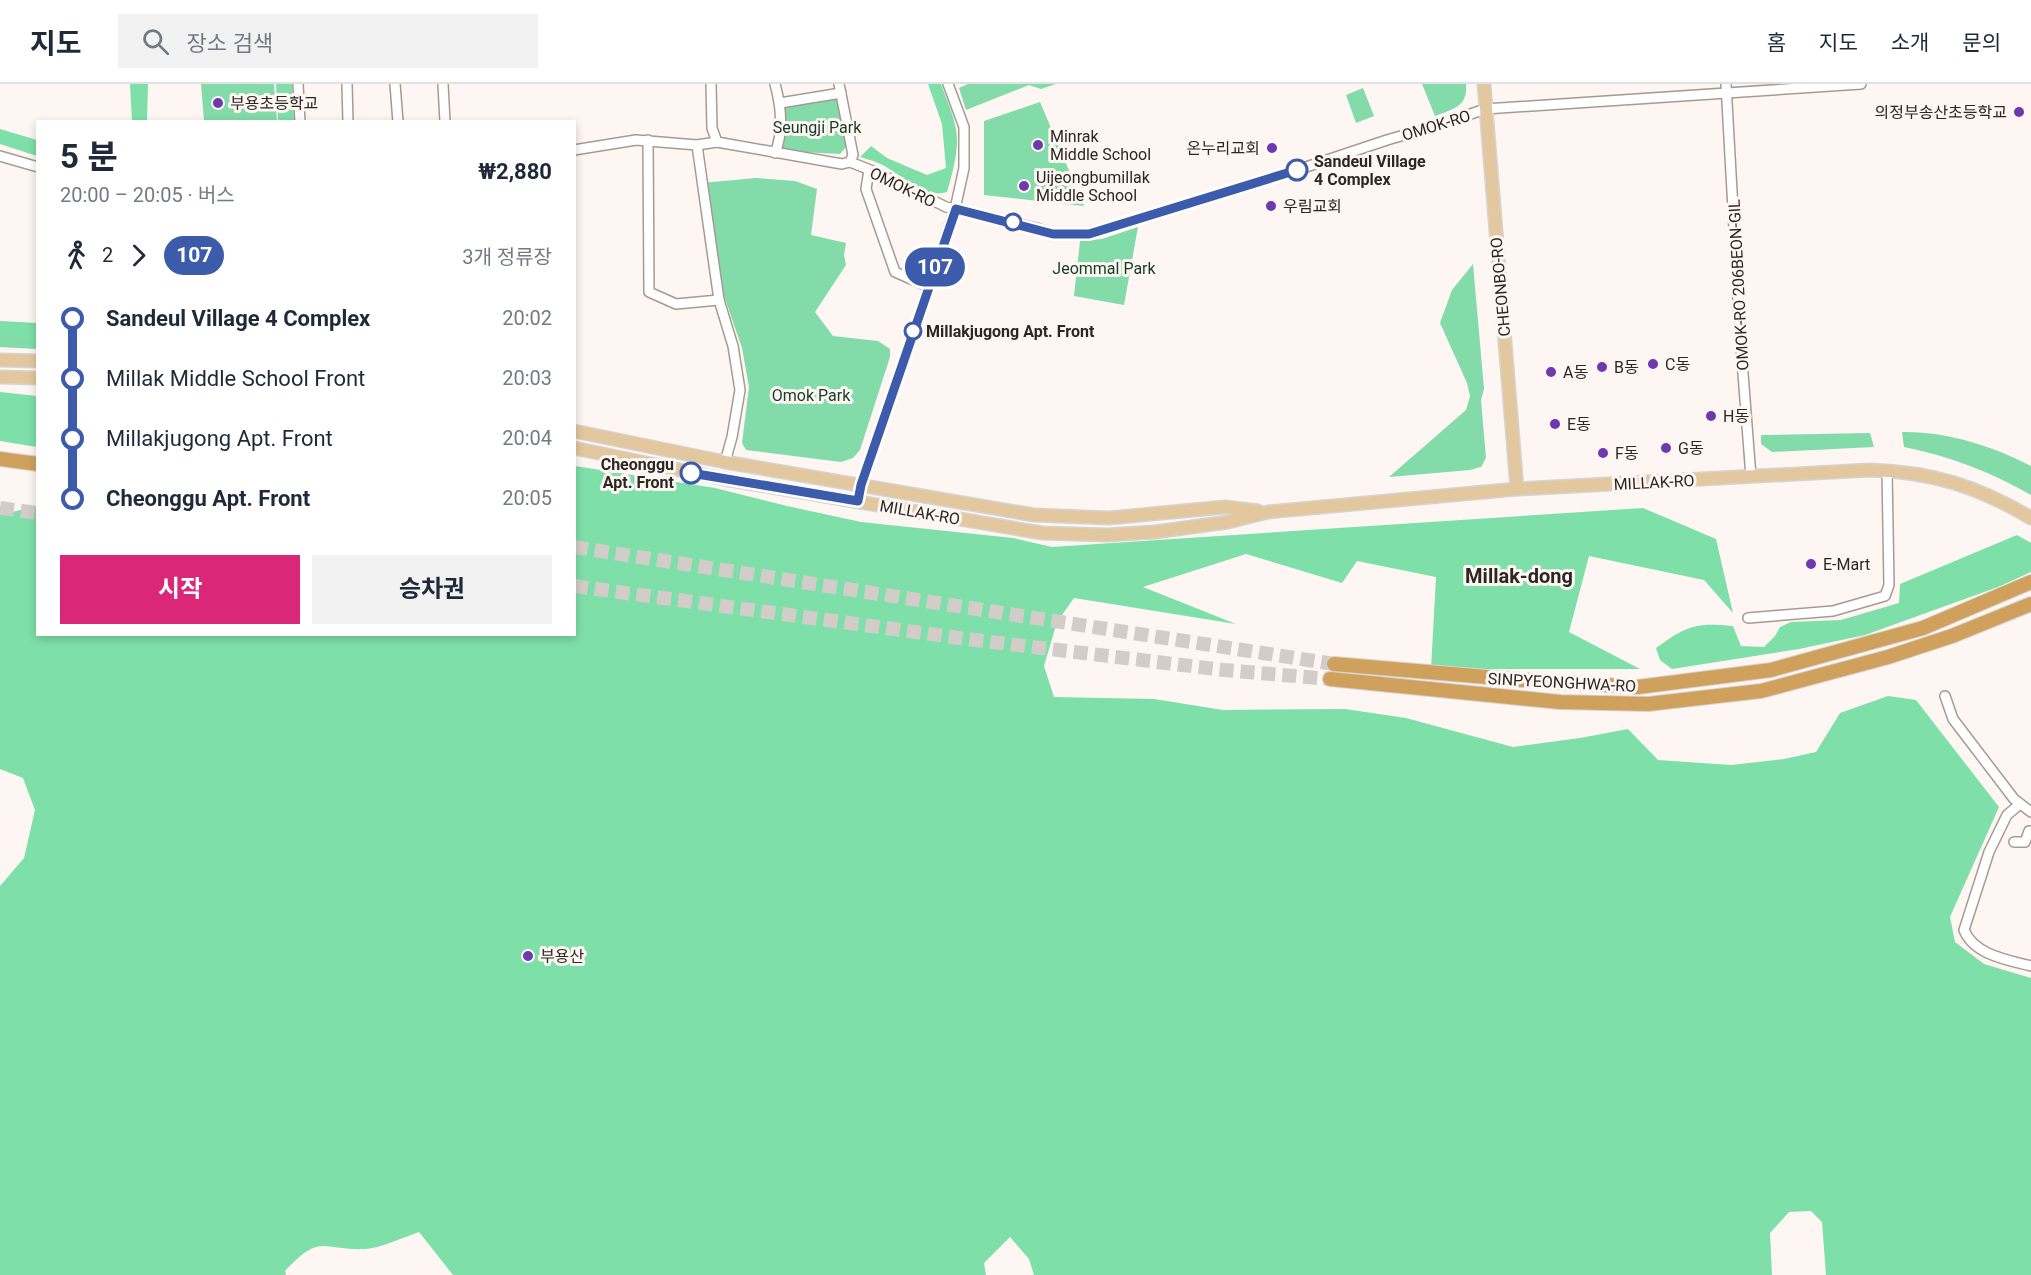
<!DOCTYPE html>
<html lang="ko">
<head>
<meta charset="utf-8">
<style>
	:root { --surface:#fff; --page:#f2f2f3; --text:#1f2937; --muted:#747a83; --line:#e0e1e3; --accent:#db2777 }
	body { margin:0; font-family:Roboto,"Noto Sans KR",sans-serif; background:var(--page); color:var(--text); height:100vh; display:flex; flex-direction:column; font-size:22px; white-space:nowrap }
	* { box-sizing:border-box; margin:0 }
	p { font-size:20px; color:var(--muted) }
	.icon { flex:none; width:33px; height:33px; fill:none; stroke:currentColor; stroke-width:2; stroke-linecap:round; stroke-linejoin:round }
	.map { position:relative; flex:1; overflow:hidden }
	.drawer { position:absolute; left:36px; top:36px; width:540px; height:516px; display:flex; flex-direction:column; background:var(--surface); border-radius:0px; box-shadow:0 3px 9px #0003 }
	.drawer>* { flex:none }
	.badge { padding:0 12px; border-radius:20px; font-size:21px; line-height:39px }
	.map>.badge { position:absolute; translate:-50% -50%; box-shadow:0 0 0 3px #fff }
	.legs { display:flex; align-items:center; gap:9px; height:66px; padding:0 24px; font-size:20px }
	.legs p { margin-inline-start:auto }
	.headline { display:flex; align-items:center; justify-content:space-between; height:102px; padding:0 24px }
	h1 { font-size:33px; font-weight:700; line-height:45px }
	.cta { display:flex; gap:12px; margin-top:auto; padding:12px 24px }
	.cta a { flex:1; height:69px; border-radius:0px; background:var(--accent); color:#fff; font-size:24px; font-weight:700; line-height:69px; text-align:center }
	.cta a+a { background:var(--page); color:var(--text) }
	ul { padding:0 24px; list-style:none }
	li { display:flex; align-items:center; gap:21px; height:60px; font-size:22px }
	li i { display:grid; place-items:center; width:9px; height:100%; margin:0 8px; background:currentColor }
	li i::after { content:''; width:15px; height:15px; margin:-8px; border:4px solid; border-radius:50%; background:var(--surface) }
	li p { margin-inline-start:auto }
	li:first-child i { background:linear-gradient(#0000 50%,currentColor 0) }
	li:last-child i { background:linear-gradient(currentColor 50%,#0000 0) }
	header { display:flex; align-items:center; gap:36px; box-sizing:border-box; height:84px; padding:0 30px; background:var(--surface); border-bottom:2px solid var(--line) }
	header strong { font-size:28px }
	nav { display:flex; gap:33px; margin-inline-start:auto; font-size:21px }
	.search { width:420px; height:54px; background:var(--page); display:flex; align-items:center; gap:15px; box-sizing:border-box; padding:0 21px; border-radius:0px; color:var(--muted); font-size:22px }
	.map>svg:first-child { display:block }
	.green { fill:#82dba8 }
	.forest { fill:#7edfa9 }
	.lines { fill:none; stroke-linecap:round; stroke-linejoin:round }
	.highway-tunnel { stroke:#d3cdc9; stroke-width:14; stroke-dasharray:14 7; stroke-linecap:butt }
	.minor-casing { stroke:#a99a90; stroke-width:12 }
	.major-casing { stroke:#d5d4d3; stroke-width:15 }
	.highway-casing { stroke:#d5d4d3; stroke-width:16 }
	.minor { stroke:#fff; stroke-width:9 }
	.major { stroke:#e3c79e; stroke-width:12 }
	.highway { stroke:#d0a15d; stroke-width:14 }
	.line-1-casing { stroke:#fff; stroke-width:14 }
	.line-1 { stroke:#3d5bab; stroke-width:9 }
	.poi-dot { fill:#6e38ae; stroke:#fdf6f2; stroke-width:2 }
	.stop-1-dot { fill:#fff; stroke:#3d5bab; stroke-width:3 }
	.labels { text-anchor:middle; stroke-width:6; stroke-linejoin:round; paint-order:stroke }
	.poi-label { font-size:16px; fill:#2d2723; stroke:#fdf6f2; text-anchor:start }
	.street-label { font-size:16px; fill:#2d2723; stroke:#fdf6f2 }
	.park-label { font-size:16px; fill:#133d27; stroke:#fdf6f2 }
	.stop-label { font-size:16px; font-weight:bold; fill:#2d2723; stroke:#fdf6f2; text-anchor:start }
	.quarter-label { font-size:20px; font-weight:bold; fill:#2d2723; stroke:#fdf6f2 }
</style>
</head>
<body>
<header>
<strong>지도</strong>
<div class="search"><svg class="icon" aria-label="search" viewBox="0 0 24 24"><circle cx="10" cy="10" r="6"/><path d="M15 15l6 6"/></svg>장소 검색</div>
<nav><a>홈</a><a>지도</a><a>소개</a><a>문의</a></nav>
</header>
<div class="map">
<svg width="2031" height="1191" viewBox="0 0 2031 1191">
	<rect width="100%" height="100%" fill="#fdf6f2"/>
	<!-- green -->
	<g class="green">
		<polygon points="201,0 274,0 277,37 204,37"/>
		<polygon points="968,0 1056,0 1041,5 1029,1 966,26 959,4"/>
		<path d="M1422,0h44c2,23 -13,25 -31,32z"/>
		<polygon points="1363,4 1374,32 1356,39 1346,11"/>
		<polygon points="837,14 846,63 840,70 782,67 784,23"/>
		<polygon points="1040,18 1084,122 984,111 984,37"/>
		<polygon points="756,94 795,97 817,105 811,151 846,159 844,171 846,181 815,228 833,252 878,257 890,265 890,273 860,366 853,374 841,378 746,366 742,359 749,303 742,264 720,200 702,99"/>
		<polygon points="1138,143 1124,221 1074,212 1080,157 1102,155"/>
		<polygon points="1473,180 1484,305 1481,316 1486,374 1481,383 1470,386 1389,393 1466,326 1470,312 1467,299 1440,239 1452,206"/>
		<polygon points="0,237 37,239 37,265 0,263"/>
		<path d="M1902,348c43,-1 91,14 129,34v29c-40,-23 -82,-39 -127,-48z"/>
		<polygon points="1870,349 1874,363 1772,368 1761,360 1761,351"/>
	</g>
	<!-- forest -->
	<g class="forest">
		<polygon points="130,0 148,0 147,37 132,37"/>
		<polygon points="276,0 292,0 294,37 278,37"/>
		<path d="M928,0h13c6,17 16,37 16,56 0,17 -5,35 -10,52 -24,8 -48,-21 -69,-29 -6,-3 -12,-4 -18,-6l11,-11 16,12 40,17 19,-7 -4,-44z"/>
		<polygon points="0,45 37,56 37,72 0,60"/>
		<polygon points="0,238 37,242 37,257 0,253"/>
		<polygon points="0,308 37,312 37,363 0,357"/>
		<path d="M575,382l140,22 72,18 74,16 152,16 39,9 591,-39 73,31 17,74 -29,-33 -115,-24 -20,76 71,37h-209l5,-92 -79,-16 -15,22 -96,-29 -103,33 93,37 -162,-26 -17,24 -13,44 10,31 100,2 69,11 122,-1 61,9 107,29 67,-9 48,-9 30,31 73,5 53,-6 32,-7 24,-39 48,-17 28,4 83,107 -49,110 5,25 29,22 47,14v297h-205l-4,-53 -11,-11 -22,1 -19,21 2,42h-738l-5,-16 -19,-22 -26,26 2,12h-533l-34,-43c-15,5 -38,16 -54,17 -44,2 -43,-17 -80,22l1,4h-286v-389l24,-28 11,-48 -12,-32 -23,-9v-254l37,-9 1,128h536z"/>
		<path d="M2017,451l14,8v29l-33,15 -133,48 -66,14 -127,20 -12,-9 -4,-12c30,-22 40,-26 77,-22l8,20 23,1 11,-11 5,-9 11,-5 50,-2 58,-17 1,-19z"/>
	</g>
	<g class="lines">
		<!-- highway-tunnel -->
		<g class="highway-tunnel">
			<polyline points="0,424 38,429"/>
			<polyline points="574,463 1334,580"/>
			<polyline points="574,502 975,556 1224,586 1330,595"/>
		</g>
		<defs>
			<g id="minor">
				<polyline points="298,0 300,38"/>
				<polyline points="347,0 348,38"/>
				<polyline points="395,0 398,38"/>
				<polyline points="443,0 445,38"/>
				<polyline points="711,0 712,44 717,58"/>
				<path d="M775,0c6,22 9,47 0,69"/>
				<polyline points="839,0 853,71 850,78"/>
				<polyline points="1726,0 1740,251 1751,393"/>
				<polyline points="780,19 841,9"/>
				<polyline points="648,56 649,208 676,220 719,216"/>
				<polyline points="697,61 719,216 733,262 740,306 732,353 725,378"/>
				<polyline points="574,66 636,56 697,61 717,58 842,80 850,78 878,89 946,123 1036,144 1053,150 1089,150 1285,90 1387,56 1442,40 1485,25 1861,0"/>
				<polyline points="0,72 38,83"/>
				<polyline points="869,86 866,105 895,188 929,203"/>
				<polyline points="858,417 861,401 955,125 964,84 964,43 948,0"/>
				<polyline points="1748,534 1833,527 1885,512 1889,501 1887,386"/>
				<polyline points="1945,612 1953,635 2014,715 2031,728"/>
				<path d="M2020,720l-13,11 -18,37 -25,78c10,25 44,30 67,36"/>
				<polyline points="2014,758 2025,758 2029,747 2031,748"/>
			</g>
			<g id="major">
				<polyline points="1484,0 1517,405"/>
				<polyline points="0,276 38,277"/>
				<polyline points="0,293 38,294"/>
				<polyline points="574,347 725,378 1034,431 1109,434 1225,423 1258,427"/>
				<path d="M574,364l150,31 318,54 65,2 48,-3 73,-10 40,-10 249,-23 353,-19c62,2 107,16 161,48"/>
			</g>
			<g id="highway">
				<polyline points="0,375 38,380"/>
				<polyline points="1334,580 1522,596 1638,603 1771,586 1923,544 2031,498"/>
				<polyline points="1330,595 1560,618 1648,620 1761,607 1888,573 1952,552 2031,520"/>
			</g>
		</defs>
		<!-- minor casing -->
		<use href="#minor" class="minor-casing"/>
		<!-- major casing -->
		<use href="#major" class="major-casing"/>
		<!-- highway casing -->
		<use href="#highway" class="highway-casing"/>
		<!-- minor -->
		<use href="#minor" class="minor"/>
		<!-- major -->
		<use href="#major" class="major"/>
		<!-- highway -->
		<use href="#highway" class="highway"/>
	</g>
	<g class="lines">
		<defs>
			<polyline id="line-1" points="691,389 858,417 861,401 956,125 1053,150 1089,150 1297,86"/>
		</defs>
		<!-- line-1 casing -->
		<use href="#line-1" class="line-1-casing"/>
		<!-- line-1 -->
		<use href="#line-1" class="line-1"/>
	</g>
	<!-- markers -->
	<g class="poi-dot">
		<circle cx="218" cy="19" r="6"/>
		<circle cx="2019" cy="28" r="6"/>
		<circle cx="1038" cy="61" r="6"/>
		<circle cx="1272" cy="64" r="6"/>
		<circle cx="1024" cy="102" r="6"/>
		<circle cx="1271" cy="122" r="6"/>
		<circle cx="1653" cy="280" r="6"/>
		<circle cx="1602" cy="283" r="6"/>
		<circle cx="1551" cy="288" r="6"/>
		<circle cx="1711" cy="332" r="6"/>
		<circle cx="1555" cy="340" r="6"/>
		<circle cx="1666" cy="364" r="6"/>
		<circle cx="1603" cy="369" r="6"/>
		<circle cx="1811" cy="480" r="6"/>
		<circle cx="528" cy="872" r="6"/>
	</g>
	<g class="stop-1-dot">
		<circle cx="1297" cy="86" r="10"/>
		<circle cx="1013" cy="138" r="8"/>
		<circle cx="913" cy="247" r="8"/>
		<circle cx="691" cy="389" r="10"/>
	</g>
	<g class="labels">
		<!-- poi labels -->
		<g class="poi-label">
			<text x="230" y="25">부용초등학교</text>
			<text x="2007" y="34" text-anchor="end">의정부송산초등학교</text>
			<text x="1050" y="58">Minrak<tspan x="1050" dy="18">Middle School</tspan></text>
			<text x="1260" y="70" text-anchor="end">온누리교회</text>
			<text x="1036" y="99">Uijeongbumillak<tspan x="1036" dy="18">Middle School</tspan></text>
			<text x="1283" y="128">우림교회</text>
			<text x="1665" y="286">C동</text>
			<text x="1614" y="289">B동</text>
			<text x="1563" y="294">A동</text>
			<text x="1723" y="338">H동</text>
			<text x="1567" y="346">E동</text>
			<text x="1678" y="370">G동</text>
			<text x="1615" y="375">F동</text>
			<text x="1823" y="486">E-Mart</text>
			<text x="540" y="878">부용산</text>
		</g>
		<!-- street labels -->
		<g class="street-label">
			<text transform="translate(1436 41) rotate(-17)" y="6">OMOK-RO</text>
			<text transform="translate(903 103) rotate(26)" y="6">OMOK-RO</text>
			<text transform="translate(1738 201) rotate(-93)" y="6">OMOK-RO 206BEON-GIL</text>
			<text transform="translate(1500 203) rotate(-95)" y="6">CHEONBO-RO</text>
			<text transform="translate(1654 398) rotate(-3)" y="6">MILLAK-RO</text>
			<text transform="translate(920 428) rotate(10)" y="6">MILLAK-RO</text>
			<text transform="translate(1562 598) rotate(3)" y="6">SINPYEONGHWA-RO</text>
		</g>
		<!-- park labels -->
		<g class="park-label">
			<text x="817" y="49">Seungji Park</text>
			<text x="1104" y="190">Jeommal Park</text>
			<text x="811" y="317">Omok Park</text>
		</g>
		<!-- stop labels -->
		<g class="stop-label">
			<text x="1314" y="83">Sandeul Village<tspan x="1314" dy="18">4 Complex</tspan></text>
			<text x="926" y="253">Millakjugong Apt. Front</text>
			<text x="674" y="386" text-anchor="end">Cheonggu<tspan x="674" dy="18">Apt. Front</tspan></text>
		</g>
		<!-- quarter labels -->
		<g class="quarter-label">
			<text x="1519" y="499">Millak-dong</text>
		</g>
	</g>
</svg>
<b class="badge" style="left:935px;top:183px;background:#3d5bab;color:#fff">107</b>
<section class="drawer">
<div class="headline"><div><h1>5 분</h1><p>20:00 – 20:05 · 버스</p></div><b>₩2,880</b></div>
<div class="legs"><svg class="icon" aria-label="walk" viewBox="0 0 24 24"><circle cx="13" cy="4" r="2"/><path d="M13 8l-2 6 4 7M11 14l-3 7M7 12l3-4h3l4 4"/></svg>2<svg class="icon" aria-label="forward" viewBox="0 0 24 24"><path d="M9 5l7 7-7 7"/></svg><b class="badge" style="background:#3d5bab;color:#fff">107</b><p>3개 정류장</p></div>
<ul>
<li><i style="color:#3d5bab"></i><b>Sandeul Village 4 Complex</b><p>20:02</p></li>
<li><i style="color:#3d5bab"></i><span>Millak Middle School Front</span><p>20:03</p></li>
<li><i style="color:#3d5bab"></i><span>Millakjugong Apt. Front</span><p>20:04</p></li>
<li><i style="color:#3d5bab"></i><b>Cheonggu Apt. Front</b><p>20:05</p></li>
</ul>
<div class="cta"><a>시작</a><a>승차권</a></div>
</section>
</div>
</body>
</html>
